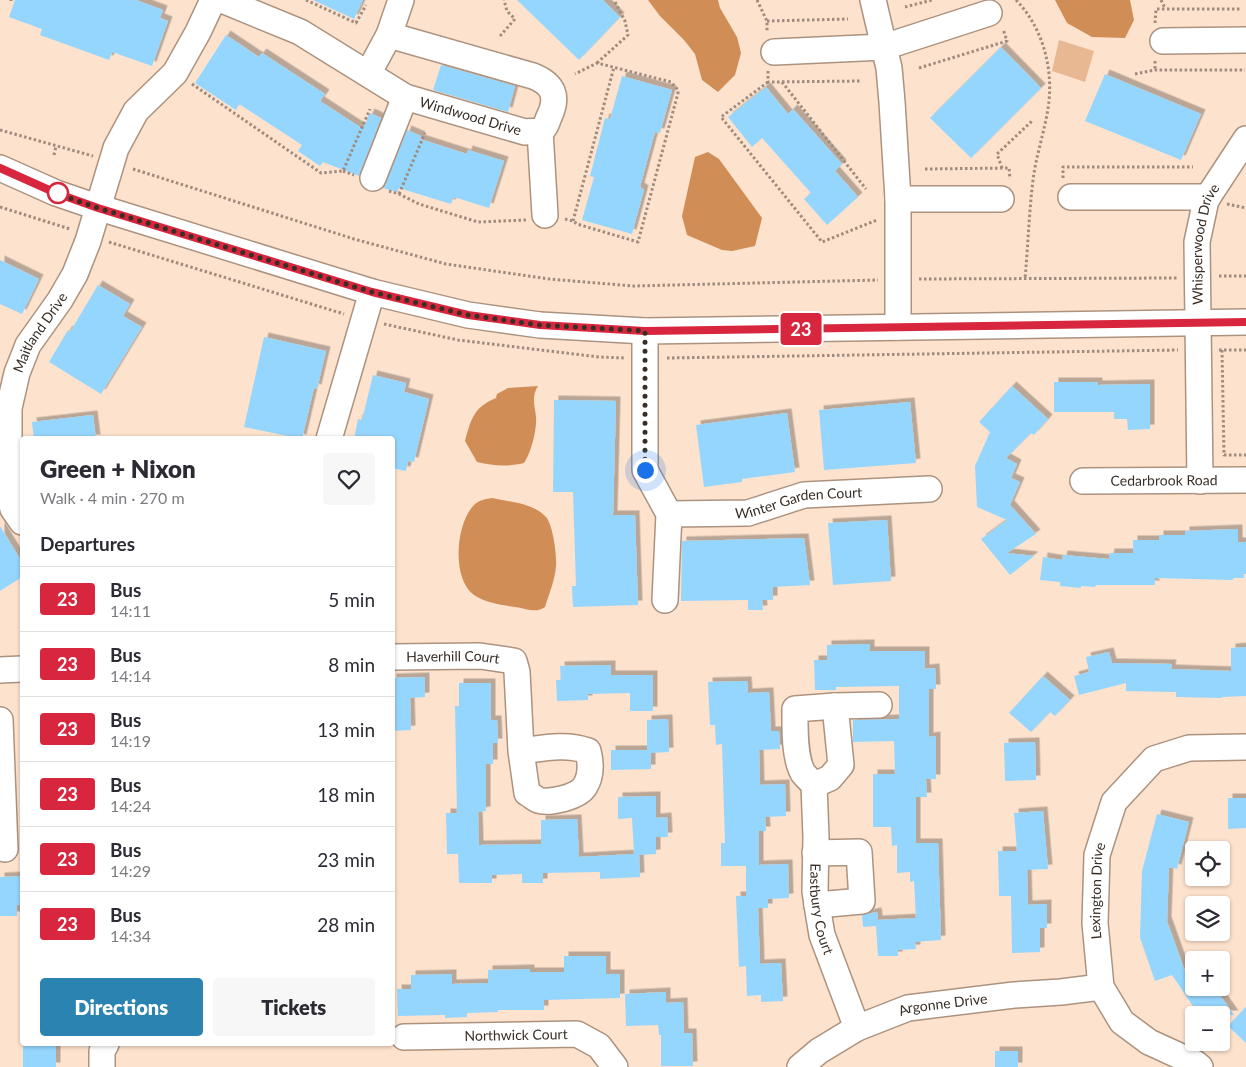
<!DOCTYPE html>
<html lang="en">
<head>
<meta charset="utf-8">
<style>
	:root { --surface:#fff; --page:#f7f7f7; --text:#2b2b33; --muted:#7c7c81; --line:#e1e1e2; --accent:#2b83b2 }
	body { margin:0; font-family:Lato,sans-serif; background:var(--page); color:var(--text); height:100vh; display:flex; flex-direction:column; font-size:19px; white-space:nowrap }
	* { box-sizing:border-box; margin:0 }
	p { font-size:16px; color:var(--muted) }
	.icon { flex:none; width:28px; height:28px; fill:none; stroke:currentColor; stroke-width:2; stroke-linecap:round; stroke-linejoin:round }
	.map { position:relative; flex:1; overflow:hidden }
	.panel { position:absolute; left:20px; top:436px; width:375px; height:610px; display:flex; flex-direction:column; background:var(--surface); border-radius:5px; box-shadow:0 1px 4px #0004 }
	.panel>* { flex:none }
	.badge { padding:0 10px; border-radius:4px; font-size:18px; line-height:32px }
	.tools { position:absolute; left:1185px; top:841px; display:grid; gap:10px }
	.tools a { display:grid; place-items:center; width:45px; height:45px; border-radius:5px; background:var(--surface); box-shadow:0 1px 4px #0004; font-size:25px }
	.you { position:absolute; width:25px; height:25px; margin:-12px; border:4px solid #fff; border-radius:50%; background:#1a73e8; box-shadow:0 0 0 8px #1a73e833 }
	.map>.badge { position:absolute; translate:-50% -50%; box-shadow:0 0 0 2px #fff }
	h2 { padding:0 20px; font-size:19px; line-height:45px }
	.round { display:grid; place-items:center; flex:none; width:52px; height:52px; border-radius:5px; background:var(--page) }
	.headline { display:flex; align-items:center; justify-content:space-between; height:85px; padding:0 20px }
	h1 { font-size:24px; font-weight:800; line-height:38px }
	.button { display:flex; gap:10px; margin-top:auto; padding:10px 20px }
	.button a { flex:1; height:58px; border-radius:5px; background:var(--accent); color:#fff; font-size:20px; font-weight:800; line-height:58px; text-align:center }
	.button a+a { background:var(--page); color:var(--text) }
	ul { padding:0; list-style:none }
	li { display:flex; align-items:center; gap:15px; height:65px; padding:0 20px; border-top:1px solid var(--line) }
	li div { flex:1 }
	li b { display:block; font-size:19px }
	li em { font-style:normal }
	li .badge { min-width:55px; font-weight:700; text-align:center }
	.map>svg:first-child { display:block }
	.green { fill:#e8b892 }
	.water { fill:#d08d56 }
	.building { fill:#95d6fe; filter:url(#shadow) }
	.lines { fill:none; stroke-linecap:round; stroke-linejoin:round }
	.minor-casing { stroke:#ac937f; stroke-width:28 }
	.path { stroke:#9f8c7e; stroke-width:3; stroke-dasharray:2.5 2.5; stroke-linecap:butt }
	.minor { stroke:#fff; stroke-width:25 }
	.line-casing { stroke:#fff; stroke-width:11 }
	.line { stroke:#d7263d; stroke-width:8 }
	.walk { stroke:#382e26; stroke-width:5; stroke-dasharray:0 9 }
	.stop-dot { fill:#fff; stroke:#d7263d; stroke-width:2.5 }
	.labels { text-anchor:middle; stroke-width:4; stroke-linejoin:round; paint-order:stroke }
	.street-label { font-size:14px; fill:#382e26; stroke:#fef2ea }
</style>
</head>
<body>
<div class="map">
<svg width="1246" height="1067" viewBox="0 0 1246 1067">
	<defs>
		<filter id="shadow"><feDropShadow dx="4.5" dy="-4.5" stdDeviation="0" flood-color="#0004"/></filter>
	</defs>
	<rect width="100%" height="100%" fill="#fde2cd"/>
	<!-- green -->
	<polygon class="green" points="1059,40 1094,51 1085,82 1052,71"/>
	<!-- water -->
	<g class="water">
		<polygon points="648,0 718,0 720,8 737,37 741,53 735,75 718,92 702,80 695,54 684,40 660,16"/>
		<polygon points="1055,0 1130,0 1134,20 1125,38 1092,37 1067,23"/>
		<polygon points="708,152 719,159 762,218 755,246 732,251 722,250 687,235 682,216 695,157"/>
		<path d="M538,386c-7,11 -3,20 -2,31 1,13 -5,36 -12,46 -17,4 -30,3 -47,-1l-12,-21c6,-22 9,-34 31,-43l1,-4 11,-6z"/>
		<path d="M492,498c18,4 41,5 54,19 7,8 11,38 10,49 -1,14 -7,28 -11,41 -9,7 -20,1 -30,0 -13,-2 -29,-4 -41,-12 -23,-17 -18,-72 0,-90 5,-5 12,-6 18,-7z"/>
	</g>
	<!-- building -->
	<g class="building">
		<polygon points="15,0 136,0 163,10 160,18 168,21 152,66 112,52 109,60 40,35 42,29 9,17"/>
		<polygon points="313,0 363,0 354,19"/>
		<polygon points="517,0 603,0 620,17 579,60"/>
		<polygon points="226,35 259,57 262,53 325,94 320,101 363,129 370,113 381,118 359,176 323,162 320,166 298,151 302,145 239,104 236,110 195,83"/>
		<polygon points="1001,47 1041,88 971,158 930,118"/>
		<polygon points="441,65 515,86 508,112 433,90"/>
		<polygon points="1105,74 1201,114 1181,160 1085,121"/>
		<polygon points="622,76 672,90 660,133 655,132 640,187 644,190 632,234 582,220 594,177 590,176 605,118 610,119"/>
		<polygon points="766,87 788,114 793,109 842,164 835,171 858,197 827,225 804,199 811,193 762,138 752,147 728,117"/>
		<polygon points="407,130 421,136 420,139 467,154 468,150 504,161 489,208 454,197 451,204 399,188 397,192 383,188"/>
		<polygon points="0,260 39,279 22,314 0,304"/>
		<polygon points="98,285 130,304 123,316 142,327 101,394 49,362 68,330 70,332"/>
		<polygon points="264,337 326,351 317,389 314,388 302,439 244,427"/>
		<polygon points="373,375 406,383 404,392 429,399 414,462 408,461 406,471 392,468 392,439 354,439 358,419 362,420"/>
		<polygon points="1054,382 1098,382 1098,385 1150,384 1150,429 1128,430 1127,419 1114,419 1114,412 1054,412"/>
		<polygon points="1012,386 1048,419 1034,435 1031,433 1006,458 1017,464 1011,478 1020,482 1010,505 1036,534 1007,553 1034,556 1010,575 981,539 1007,520 977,507 975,466 990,432 979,422"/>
		<polygon points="554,400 616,401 613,515 635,515 638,605 573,607 572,586 576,586 573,492 553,492"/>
		<polygon points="910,402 916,463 824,470 819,410"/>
		<polygon points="787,413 795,472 742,479 742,482 704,487 696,425"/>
		<polygon points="93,415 96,439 34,439 32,422"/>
		<polygon points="887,520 891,581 833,585 828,523"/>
		<polygon points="0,526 22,562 22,577 0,591"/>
		<polygon points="1238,529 1238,542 1246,542 1246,574 1244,574 1244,578 1234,578 1232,580 1155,578 1155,585 1096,585 1095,587 1081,586 1081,588 1060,586 1060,582 1040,580 1043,557 1062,560 1063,555 1109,559 1110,553 1133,553 1133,540 1159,540 1159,535 1185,535 1185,531"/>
		<polygon points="804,538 810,585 773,587 773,600 762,600 763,610 748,610 748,600 681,601 682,541"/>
		<polygon points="870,644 870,651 925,651 925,669 935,668 936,689 929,689 929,737 936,736 936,779 926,779 927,797 916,797 916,843 938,843 941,940 915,942 916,949 898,950 898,956 878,956 876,926 863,927 862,915 877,912 878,920 916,918 914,881 910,882 910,872 897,873 897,845 892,846 891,827 873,827 873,774 895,774 894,741 853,742 853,720 899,719 899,686 836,687 836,690 815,690 814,660 827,660 827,645"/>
		<polygon points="1246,647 1246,696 1222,697 1222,698 1176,697 1176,692 1126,691 1126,683 1079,695 1074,676 1089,672 1086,657 1109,652 1112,663 1172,664 1171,669 1231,671 1231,648"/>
		<polygon points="611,665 611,675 653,675 653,711 630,711 630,693 588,694 588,700 557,701 556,680 561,680 560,666"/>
		<polygon points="1043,676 1070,700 1055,716 1050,712 1031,732 1009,713"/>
		<polygon points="425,677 425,697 410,698 411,730 392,731 392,678"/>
		<polygon points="747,681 748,693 769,692 771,731 779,731 780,749 759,750 760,785 785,784 786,816 765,817 766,831 759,831 759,865 788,864 789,898 768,899 768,908 758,908 760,964 781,963 783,1001 761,1002 761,995 747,996 746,966 739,967 736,896 746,896 746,866 721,866 721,843 725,843 722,744 716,745 715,725 710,725 708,682"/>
		<polygon points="459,683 491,683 491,720 497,720 498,743 493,743 493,764 486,764 486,811 478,812 479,845 541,844 541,820 577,819 579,857 634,854 632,818 618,819 618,797 656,796 656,818 667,817 668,837 656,837 656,854 639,855 640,877 600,879 600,872 543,873 543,883 522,883 522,874 492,875 492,883 459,883 458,854 447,854 446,813 457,813 455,706 459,706"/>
		<polygon points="668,719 669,752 651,753 651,769 611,770 611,750 647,750 647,720"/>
		<polygon points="1035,742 1036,780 1005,781 1004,743"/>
		<polygon points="1228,798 1246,798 1246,828 1228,829"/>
		<polygon points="1043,811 1048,869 1027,870 1028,905 1047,904 1047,928 1040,928 1040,952 1012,953 1011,896 999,896 998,851 1017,851 1014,813"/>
		<polygon points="1157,814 1189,822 1177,869 1169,867 1167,921 1191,988 1215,988 1234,1015 1199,1015 1172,975 1155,981 1140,938 1142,871"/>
		<polygon points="22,876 22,905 17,905 17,916 0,916 0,877"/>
		<polygon points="564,956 606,956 606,974 620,974 620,998 544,1000 544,1010 498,1010 498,1012 467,1013 467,1017 445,1018 445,1015 398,1016 397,989 411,989 411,975 452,974 452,984 488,983 488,970 530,969 530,972 564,972"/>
		<polygon points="666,992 666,1003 683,1002 684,1033 692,1033 693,1066 661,1066 661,1035 659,1035 658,1025 626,1026 625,994"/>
		<polygon points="1246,1007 1246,1043 1228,1026"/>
		<rect x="23" y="1046" width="33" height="21"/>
		<rect x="995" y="1051" width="23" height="16"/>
	</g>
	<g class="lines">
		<defs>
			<g id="minor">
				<path id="s1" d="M222,0l78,32 105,65 120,35c5,-1 12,0 16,-2 5,-2 6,-9 8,-13 10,-21 4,-33 -16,-41l-144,-41"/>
				<polyline points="873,0 889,68 892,102 898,199 898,327"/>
				<polyline points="1163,41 1246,40"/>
				<polyline points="774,52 884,47 989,13"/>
				<polyline points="368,74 389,35 401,0"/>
				<polyline points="540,131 545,215"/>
				<polyline points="0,168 56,193 97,207 372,292 468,315 540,325 645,331 1246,322"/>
				<polyline points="373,178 405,97"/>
				<polyline points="1071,197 1208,197"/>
				<polyline points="898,199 1001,199"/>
				<polyline points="645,331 645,470 669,514 665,600"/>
				<polyline points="329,439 372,292"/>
				<path id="s2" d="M1083,481l163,-1"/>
				<path id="s3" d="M1200,481l-3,-239 9,-42 40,-61"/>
				<path id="s4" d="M669,514l79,-1 56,-18 125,-6"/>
				<path id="s5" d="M22,522l-9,-13 -4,-16v-85l8,-35 11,-28 32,-45 15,-26 13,-33 28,-93 20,-37 39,-38 23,-41 15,-32"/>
				<path id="s6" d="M392,657l88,-1 34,5 3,11 4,79 6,42c4,2 7,5 11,7 11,4 41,-3 47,-14 7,-11 6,-23 3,-35 -22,-8 -44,-3 -67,0"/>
				<polyline points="0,670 22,669"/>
				<polyline points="835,706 879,705"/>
				<polyline points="0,720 5,849"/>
				<path id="s7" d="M814,785c-3,-4 -8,-8 -11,-12 -9,-16 -8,-46 -8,-64l40,-3 6,59 -11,13 -16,7 2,52 -1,54 2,14 5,30 35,93"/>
				<polyline points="815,853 859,852 862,901 817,905"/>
				<path id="s8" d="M404,1037l173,-3 22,12 16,21"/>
				<polyline points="102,1067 102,1051 106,1044"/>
				<path id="s9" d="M800,1067l19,-16 38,-23 51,-20 106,-13 47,-3 40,-5"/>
				<path id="s10" d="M1200,1067l-5,-4 -46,-21 -27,-20 -21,-35 -6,-64 2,-68 17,-53 40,-43 35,-11 57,-1"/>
			</g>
		</defs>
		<!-- minor casing -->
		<use href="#minor" class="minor-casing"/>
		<!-- path -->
		<g class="path">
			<polyline points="306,0 356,23 366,5"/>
			<polyline points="757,0 767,21 767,32"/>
			<path d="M1016,0c28,29 38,71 32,109 -4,24 -12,47 -15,71 -4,33 -5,66 -8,99"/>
			<polyline points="1161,0 1165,8"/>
			<polyline points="11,1 11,0"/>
			<polyline points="905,7 932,0"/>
			<polyline points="767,21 848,19"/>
			<polyline points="1155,23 1156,9 1242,9"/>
			<polyline points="500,36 515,19 507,11 504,0"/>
			<polyline points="1155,61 1155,70"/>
			<polyline points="597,63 628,35 625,21 614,0"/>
			<polyline points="919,68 1007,41 1003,29"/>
			<polyline points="768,71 768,82 862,81"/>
			<polyline points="1135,74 1155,70 1245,70"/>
			<polyline points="768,82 721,117 822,242 877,220"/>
			<polyline points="782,82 866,189"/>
			<polyline points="192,84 321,173 343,171 370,109"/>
			<polyline points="0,130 93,156"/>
			<polyline points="54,155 56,146"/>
			<polyline points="1002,168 997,154 1032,121"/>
			<polyline points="133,169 354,239 446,264 549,279 633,286 878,280"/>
			<polyline points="925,169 1009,168 1010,179"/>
			<polyline points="343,171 354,175"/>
			<polyline points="1063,178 1063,167 1193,167"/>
			<polyline points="389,191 399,194 419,204 478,222 526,220"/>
			<polyline points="399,194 425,133"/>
			<polyline points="1227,204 1246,208"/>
			<polyline points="0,207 70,229"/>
			<polyline points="565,219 573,221 577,224 638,242 678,93 678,90 671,82 597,63 575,74"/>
			<polyline points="573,221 614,67"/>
			<polyline points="109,242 344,314"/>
			<polyline points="1219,276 1246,276"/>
			<polyline points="919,279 1178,278"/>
			<polyline points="384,324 458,340 599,357 625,358"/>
			<polyline points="1219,350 1246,350"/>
			<polyline points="1222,350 1224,455 1246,455"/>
			<polyline points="667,358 1178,350"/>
		</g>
		<!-- minor -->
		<use href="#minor" class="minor"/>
	</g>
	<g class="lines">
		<defs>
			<polyline id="line" points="0,168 56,193 98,208 372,292 468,315 540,325 645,331 1246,322"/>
		</defs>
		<!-- line casing -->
		<use href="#line" class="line-casing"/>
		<!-- line -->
		<use href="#line" class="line"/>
		<!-- walk -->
		<polyline class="walk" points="58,193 56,193 98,208 372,292 468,315 540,325 645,331 645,470"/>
	</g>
	<!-- markers -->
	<circle class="stop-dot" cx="58" cy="193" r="10"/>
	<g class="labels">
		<!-- street labels -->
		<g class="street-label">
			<text dy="5" stroke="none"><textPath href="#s1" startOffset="276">Windwood Drive</textPath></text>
			<text dy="5" stroke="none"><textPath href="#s3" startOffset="238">Whisperwood Drive</textPath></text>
			<text dy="5" stroke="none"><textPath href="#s5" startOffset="200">Maitland Drive</textPath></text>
			<text dy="5" stroke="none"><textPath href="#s2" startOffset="81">Cedarbrook Road</textPath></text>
			<text dy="5" stroke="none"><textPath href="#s4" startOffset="131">Winter Garden Court</textPath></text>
			<text dy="5" stroke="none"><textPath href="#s6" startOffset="61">Haverhill Court</textPath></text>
			<text dy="5" stroke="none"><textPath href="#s10" startOffset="228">Lexington Drive</textPath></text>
			<text dy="5" stroke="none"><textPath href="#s7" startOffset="340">Eastbury Court</textPath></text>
			<text dy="5" stroke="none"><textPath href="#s9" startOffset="159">Argonne Drive</textPath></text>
			<text dy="5" stroke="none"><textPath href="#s8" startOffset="112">Northwick Court</textPath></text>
		</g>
	</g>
</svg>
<div class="tools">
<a><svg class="icon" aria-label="locate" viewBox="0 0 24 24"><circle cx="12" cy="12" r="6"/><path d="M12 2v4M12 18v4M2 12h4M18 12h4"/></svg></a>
<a><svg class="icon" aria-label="layers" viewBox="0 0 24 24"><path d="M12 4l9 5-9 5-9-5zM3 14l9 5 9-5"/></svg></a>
<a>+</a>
<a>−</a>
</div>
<div class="you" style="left:645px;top:470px"></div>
<b class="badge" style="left:801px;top:329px;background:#d7263d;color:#fff">23</b>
<section class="panel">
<div class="headline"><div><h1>Green + Nixon</h1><p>Walk · 4 min · 270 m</p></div><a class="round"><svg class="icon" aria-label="heart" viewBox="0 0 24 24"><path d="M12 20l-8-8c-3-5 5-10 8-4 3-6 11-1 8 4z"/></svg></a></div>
<h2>Departures</h2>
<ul>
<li><span class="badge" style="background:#d7263d;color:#fff">23</span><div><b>Bus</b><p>14:11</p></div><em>5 min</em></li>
<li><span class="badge" style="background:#d7263d;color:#fff">23</span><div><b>Bus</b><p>14:14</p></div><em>8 min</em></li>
<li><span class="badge" style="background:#d7263d;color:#fff">23</span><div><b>Bus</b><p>14:19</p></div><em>13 min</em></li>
<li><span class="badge" style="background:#d7263d;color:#fff">23</span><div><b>Bus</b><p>14:24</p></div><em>18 min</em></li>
<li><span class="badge" style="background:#d7263d;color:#fff">23</span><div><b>Bus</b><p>14:29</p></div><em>23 min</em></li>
<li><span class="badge" style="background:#d7263d;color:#fff">23</span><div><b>Bus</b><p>14:34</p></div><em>28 min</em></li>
</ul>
<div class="button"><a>Directions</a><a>Tickets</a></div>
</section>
</div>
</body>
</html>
